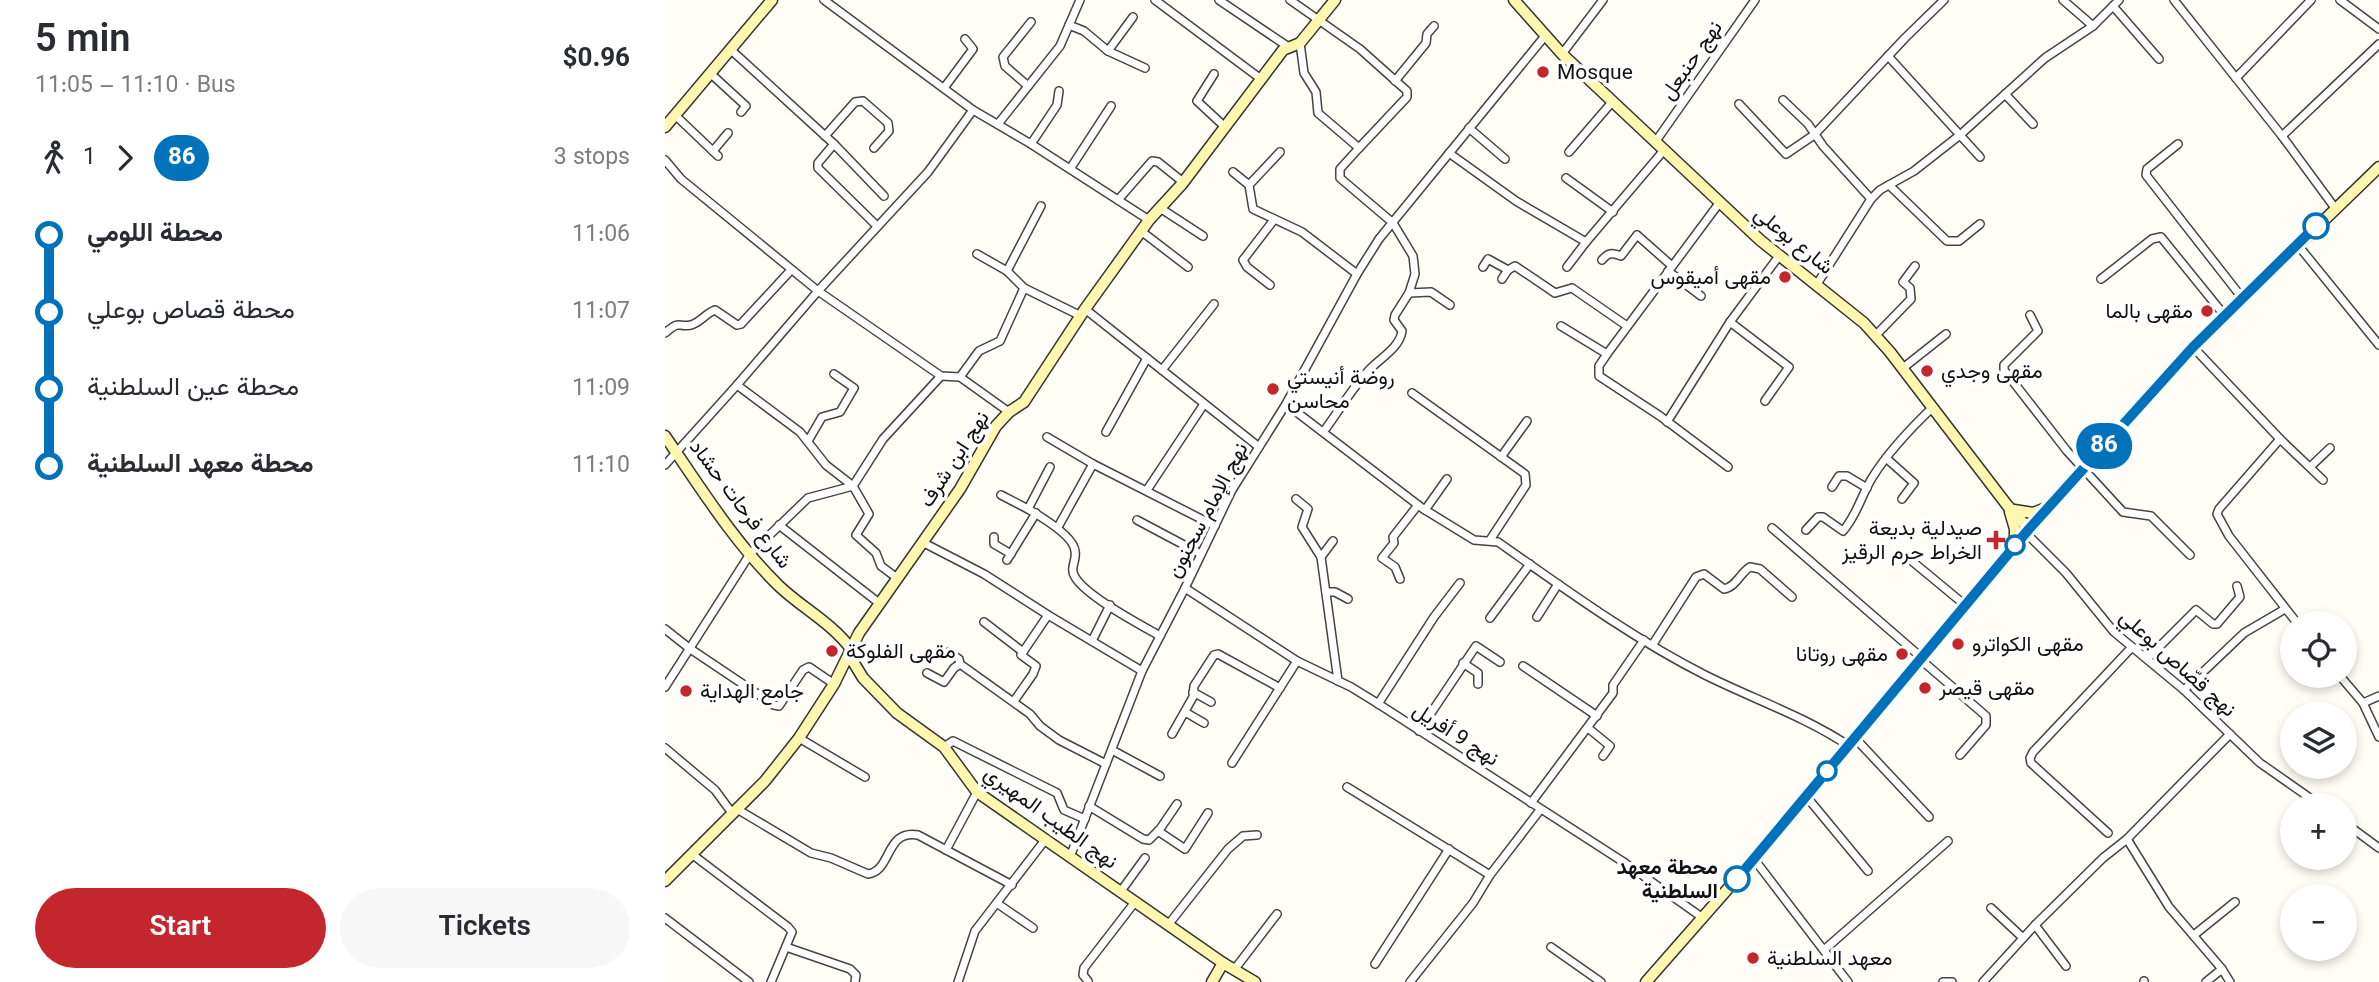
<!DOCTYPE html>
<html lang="en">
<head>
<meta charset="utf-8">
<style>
	:root { --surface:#fff; --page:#f7f7f7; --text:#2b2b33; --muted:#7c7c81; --accent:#c4262e }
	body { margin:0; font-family:Georgia,Vazirmatn,serif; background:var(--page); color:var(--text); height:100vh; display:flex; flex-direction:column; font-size:26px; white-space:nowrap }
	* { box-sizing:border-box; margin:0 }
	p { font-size:23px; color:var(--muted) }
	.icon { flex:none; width:38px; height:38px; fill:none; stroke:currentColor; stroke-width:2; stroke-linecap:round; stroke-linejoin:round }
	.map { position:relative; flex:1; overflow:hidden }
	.details { display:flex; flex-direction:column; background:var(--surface); width:665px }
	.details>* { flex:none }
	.badge { padding:0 14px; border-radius:23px; font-size:24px; line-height:46px }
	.buttons { position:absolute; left:1615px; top:611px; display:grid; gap:14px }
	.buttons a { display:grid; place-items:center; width:77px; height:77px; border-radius:50%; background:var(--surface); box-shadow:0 4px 10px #0003; font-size:35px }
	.map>.badge { position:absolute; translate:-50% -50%; box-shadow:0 0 0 4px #fff }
	.legs { display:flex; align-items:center; gap:10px; height:77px; padding:0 35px; font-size:23px }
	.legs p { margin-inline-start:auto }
	.headline { display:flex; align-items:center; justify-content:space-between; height:119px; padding:0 35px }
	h1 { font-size:38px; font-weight:600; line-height:52px }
	.action { display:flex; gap:14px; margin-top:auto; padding:14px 35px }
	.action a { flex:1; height:80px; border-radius:42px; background:var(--accent); color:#fff; font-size:28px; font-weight:600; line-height:80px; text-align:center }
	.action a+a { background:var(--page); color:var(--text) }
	ul { padding:0 35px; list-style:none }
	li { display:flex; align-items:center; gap:24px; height:77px; font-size:26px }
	li i { display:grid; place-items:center; width:10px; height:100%; margin:0 9px; background:currentColor }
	li i::after { content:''; width:18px; height:18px; margin:-9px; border:5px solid; border-radius:50%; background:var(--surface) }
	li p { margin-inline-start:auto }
	li:first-child i { background:linear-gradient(#0000 50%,currentColor 0) }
	li:last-child i { background:linear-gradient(currentColor 50%,#0000 0) }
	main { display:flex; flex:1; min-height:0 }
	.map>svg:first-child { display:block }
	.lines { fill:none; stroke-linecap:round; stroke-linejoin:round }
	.street-casing { stroke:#444; stroke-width:10 }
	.secondary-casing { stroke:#333; stroke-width:13 }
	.street { stroke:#fff; stroke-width:7 }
	.secondary { stroke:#fff6b0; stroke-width:10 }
	.line-1-casing { stroke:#fff; stroke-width:16 }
	.line-1 { stroke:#0072bc; stroke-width:10 }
	.poi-dot { fill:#c4262e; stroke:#fff; stroke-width:2.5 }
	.stop-1-dot { fill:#fff; stroke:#0072bc; stroke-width:3.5 }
	.labels { text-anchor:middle; stroke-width:7; stroke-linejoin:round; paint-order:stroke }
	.street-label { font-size:21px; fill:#111; stroke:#fff }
	.poi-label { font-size:21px; fill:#111; stroke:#fff; text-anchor:start }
	.stop-label { font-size:21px; font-weight:bold; fill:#111; stroke:#fff; text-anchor:end }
</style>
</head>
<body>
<main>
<section class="details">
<div class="headline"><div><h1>5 min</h1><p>11:05 – 11:10 · Bus</p></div><b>$0.96</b></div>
<div class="legs"><svg class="icon" aria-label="walk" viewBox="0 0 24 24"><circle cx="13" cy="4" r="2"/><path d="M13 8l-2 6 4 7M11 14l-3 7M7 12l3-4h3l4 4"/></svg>1<svg class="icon" aria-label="forward" viewBox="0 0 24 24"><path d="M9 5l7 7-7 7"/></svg><b class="badge" style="background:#0072bc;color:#fff">86</b><p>3 stops</p></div>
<ul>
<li><i style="color:#0072bc"></i><b>محطة اللومي</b><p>11:06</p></li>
<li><i style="color:#0072bc"></i><span>محطة قصاص بوعلي</span><p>11:07</p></li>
<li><i style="color:#0072bc"></i><span>محطة عين السلطنية</span><p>11:09</p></li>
<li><i style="color:#0072bc"></i><b>محطة معهد السلطنية</b><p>11:10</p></li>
</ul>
<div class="action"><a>Start</a><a>Tickets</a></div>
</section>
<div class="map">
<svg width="1714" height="982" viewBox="0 0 1714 982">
	<rect width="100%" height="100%" fill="#fffdf5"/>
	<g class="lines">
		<defs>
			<g id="street">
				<polyline points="159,0 308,110 366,144 484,220"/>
				<polyline points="490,0 596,79"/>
				<polyline points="554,0 622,46"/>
				<polyline points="625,0 695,49 742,91 742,97 694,148 653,113 651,92 639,73 635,43"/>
				<polyline points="1398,0 1428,26"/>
				<polyline points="1509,0 1617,136 1670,208"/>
				<polyline points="1675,0 1714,29"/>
				<polyline points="1448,6 1494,59"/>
				<polyline points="404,25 419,31 443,51 480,68"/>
				<polyline points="65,49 169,144 153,163 153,168 212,226"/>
				<polyline points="443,51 468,17"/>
				<polyline points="897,54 938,0"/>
				<polyline points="1223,56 1315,157"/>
				<polyline points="45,73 81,106 76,112"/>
				<polyline points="549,74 532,101 560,127"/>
				<polyline points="1571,78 1646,0"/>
				<polyline points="730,81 761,43 762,34 769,26"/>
				<polyline points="363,86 340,66 338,57 366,22"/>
				<polyline points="279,88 308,49 300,39"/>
				<polyline points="1340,94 1368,124"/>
				<polyline points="1118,100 1143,124 1158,146 1206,199"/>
				<polyline points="1074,104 1121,154 1149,135 1240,38 1279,0"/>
				<polyline points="10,115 53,156"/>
				<polyline points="333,124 395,46 415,0"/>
				<polyline points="804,128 840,159"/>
				<polyline points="160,136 190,102 198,101 223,123 224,131 209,148"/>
				<polyline points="1617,136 1714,44"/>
				<polyline points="991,141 1090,0"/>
				<polyline points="169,144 219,196"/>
				<polyline points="366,144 392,105 394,91"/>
				<polyline points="1513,144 1482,169 1481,175 1578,299"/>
				<polyline points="48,151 63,133"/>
				<polyline points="615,152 584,185 588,209 637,232 692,274"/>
				<polyline points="904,152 948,101"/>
				<polyline points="784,153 851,201 921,242 1000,149"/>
				<polyline points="0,160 16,179 153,291 263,172 308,110"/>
				<polyline points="405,169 446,106"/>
				<polyline points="568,172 584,185"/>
				<polyline points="901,178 948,212"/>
				<polyline points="1224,185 1282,241 1294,241 1315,224"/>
				<polyline points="453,200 487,161 493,162 518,182"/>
				<polyline points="1055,202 942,354 934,366 934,376 995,416 1063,467"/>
				<polyline points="495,208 538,236"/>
				<polyline points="476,231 523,267"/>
				<polyline points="1632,244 1714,345"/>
				<path d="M937,260c6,-7 10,-8 19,-4l16,-21 35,31"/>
				<polyline points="818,267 823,259 843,270 850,266 890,293 907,288 962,326"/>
				<polyline points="902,267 921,242"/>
				<polyline points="342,271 376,206"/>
				<polyline points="1003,271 1036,296"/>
				<polyline points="837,279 843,270"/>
				<polyline points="1436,279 1487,239 1496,237 1560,316"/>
				<polyline points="1152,284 1206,199 1215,190 1249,171 1295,135 1380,58 1428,26 1454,0"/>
				<polyline points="605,285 582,267 578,260 608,221"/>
				<polyline points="359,288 416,316"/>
				<polyline points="744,293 766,292 785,305"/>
				<polyline points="420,309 594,447"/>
				<polyline points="1365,315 1373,331 1339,365 1339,370 1402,451 1458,512 1486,516 1525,555"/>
				<polyline points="1065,322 1124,367 1100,401"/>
				<polyline points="896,326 942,354"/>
				<path d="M0,333c17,-14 11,-5 26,-8 9,-2 15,-12 24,-15l22,15 4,-1 50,-54"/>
				<polyline points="1211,335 1246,299 1245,288 1238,282 1250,266"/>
				<polyline points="1528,347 1615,439 1658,480"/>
				<polyline points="1238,368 1281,334"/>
				<polyline points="497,370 549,304"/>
				<polyline points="295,377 314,351 335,341 359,288 342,271 312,254"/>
				<polyline points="72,385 153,291 276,376 295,377 344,412"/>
				<polyline points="747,393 860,474 861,485 825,540"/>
				<path d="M621,404l136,104 52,32 24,2c67,47 134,96 207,133 48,24 99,41 144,71"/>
				<polyline points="1002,422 1065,322 1114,256"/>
				<path d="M659,431c15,-20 29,-45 47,-63 10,-10 29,-21 31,-37l-8,-11 1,-5 14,-22 6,-19 -2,-18 -20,-33 -53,-45v-9l19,-21"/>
				<polyline points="441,432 482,358"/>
				<polyline points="382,437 428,464"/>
				<polyline points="1615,439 1554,509 1552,514 1564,536 1632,623"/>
				<polyline points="143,441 157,417 175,412 189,388 169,374"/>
				<polyline points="836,457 862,421"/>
				<polyline points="1221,458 1249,483 1237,499"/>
				<polyline points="0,465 72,385 135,432 161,465 188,486 143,498 85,554 0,687"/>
				<path d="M385,467l-22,42c12,7 46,27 47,42 2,10 -6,17 0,26 11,19 64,47 85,59"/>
				<polyline points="1645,467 1665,448"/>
				<polyline points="1167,487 1174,476 1182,476 1202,488"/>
				<polyline points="482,490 539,404"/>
				<polyline points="336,495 363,509"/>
				<polyline points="631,499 643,509 637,527 656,557 673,681"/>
				<polyline points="760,510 782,479"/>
				<polyline points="472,520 536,554"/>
				<polyline points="114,525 214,603"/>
				<polyline points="393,527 428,464 550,526"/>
				<polyline points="1107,528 1257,658"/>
				<path d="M1141,530l12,-13h5l20,14c14,-16 18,-35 29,-53 16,-26 39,-50 61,-71"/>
				<polyline points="1361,533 1401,573 1449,632 1519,690 1595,763 1655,805"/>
				<polyline points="329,537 329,544 346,554"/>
				<polyline points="257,542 319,574 383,615 356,655 371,666 368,674 349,701"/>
				<polyline points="656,557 668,541"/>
				<polyline points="1242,557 1300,605"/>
				<polyline points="342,560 371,513"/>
				<polyline points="232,578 216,566 211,553 191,535 204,514 188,486 218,439 276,376"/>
				<polyline points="735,579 730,567 717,558 729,543 728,537 753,505"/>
				<polyline points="520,588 632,661 686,687 712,703 960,863 1038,918"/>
				<polyline points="661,592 670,592 683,599"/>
				<polyline points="383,615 477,671"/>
				<polyline points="872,617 893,584"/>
				<polyline points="825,618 865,564"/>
				<polyline points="319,622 358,652"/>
				<polyline points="0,629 24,648 109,705 114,706 138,670 144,667 169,684"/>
				<polyline points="427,641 445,605"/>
				<path d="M988,644l43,-67 8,-3 20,15c12,-2 16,-16 26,-22l10,2 32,28"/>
				<polyline points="284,652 294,659 295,664"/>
				<polyline points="1255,659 1321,716 1321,725 1295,755"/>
				<polyline points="1482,659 1531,610 1548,624 1552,624 1575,597 1572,586"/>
				<polyline points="798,663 813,673 813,684"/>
				<polyline points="858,666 932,716"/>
				<polyline points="262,673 279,682 289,668 295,664 365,714 375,726 394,740 441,764"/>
				<polyline points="1675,676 1698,703 1714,737"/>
				<polyline points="1519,690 1579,633 1620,609"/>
				<polyline points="528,692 546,702"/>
				<polyline points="1698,703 1714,696"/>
				<polyline points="713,704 769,617 795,583"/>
				<polyline points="520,712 539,723"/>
				<polyline points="923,728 945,746 938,756"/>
				<polyline points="754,731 811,646 835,662"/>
				<polyline points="507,734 528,697 529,686 549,655 553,654 615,688"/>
				<polyline points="134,738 200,777"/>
				<polyline points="1190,738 1264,817"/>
				<polyline points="279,747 288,741 392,793 399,810 420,819"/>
				<polyline points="0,748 50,790 67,813"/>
				<polyline points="447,750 495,776"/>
				<polyline points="567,763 632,661"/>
				<polyline points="682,787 825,875"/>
				<polyline points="1141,796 1203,871"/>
				<polyline points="866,803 948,693 948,685 979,640"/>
				<polyline points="424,806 478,839 484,840 495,829 512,804"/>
				<path d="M72,809l74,44 20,5 37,16c24,-3 17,-45 50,-39l94,50"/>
				<polyline points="1680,823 1714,848"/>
				<polyline points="493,831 520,849 543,813"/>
				<polyline points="1443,833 1366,763 1365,758 1368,752 1467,647"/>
				<polyline points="1462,839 1504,907 1557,969 1541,982"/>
				<polyline points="281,850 312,792"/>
				<polyline points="28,855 123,927 127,932 106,982"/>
				<polyline points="405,857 477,671 520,588 567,490 621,404 692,274 714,239 880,36"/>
				<polyline points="1089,859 1183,982"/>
				<polyline points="456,891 480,858"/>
				<polyline points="333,904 368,928"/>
				<polyline points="1326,908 1358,938"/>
				<polyline points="0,918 84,982"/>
				<polyline points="503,925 563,849 578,836 592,835"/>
				<polyline points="1370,925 1401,966"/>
				<polyline points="1529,935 1570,902"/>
				<polyline points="121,947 185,969 191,975 190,982"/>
				<polyline points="886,947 936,982"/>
				<polyline points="1159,950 1283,841"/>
				<polyline points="710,964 784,849"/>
				<polyline points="1557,969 1565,982"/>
				<polyline points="569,970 612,914"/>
				<polyline points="423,981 418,975 419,968 470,902"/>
				<polyline points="1479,981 1479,982"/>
				<polyline points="293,982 310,931 380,840"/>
				<polyline points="745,982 808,903 825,875 875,810"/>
				<polyline points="1278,982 1287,982"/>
				<polyline points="1318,982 1370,925 1438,858 1462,839 1565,734"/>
			</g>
			<g id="secondary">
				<polyline points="849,0 897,54 1095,240 1199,323 1225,352 1342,505 1364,529"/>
				<polyline points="0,127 107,0"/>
				<path d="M0,436c35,51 69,106 114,150 23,22 53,37 72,63"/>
				<polyline points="1349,510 1368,513 1381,508"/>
				<polyline points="1345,512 1350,529 1350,545"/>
				<polyline points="184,655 198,678 232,713 279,747 312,792 558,963 590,982"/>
				<polyline points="0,881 100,781 134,738 169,684 194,633 295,489 331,426 344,412 359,402 420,309 484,220 517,184 618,50 635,43 670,0"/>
				<polyline points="547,982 558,963"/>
				<polyline points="981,982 1089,859 1364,529 1484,396 1528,347 1714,167"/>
			</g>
		</defs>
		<!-- street casing -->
		<use href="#street" class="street-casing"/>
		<!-- secondary casing -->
		<use href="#secondary" class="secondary-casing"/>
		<!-- street -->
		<use href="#street" class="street"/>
		<!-- secondary -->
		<use href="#secondary" class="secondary"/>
	</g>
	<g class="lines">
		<defs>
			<polyline id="line-1" points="1072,879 1364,529 1528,347 1651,226"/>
		</defs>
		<!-- line-1 casing -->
		<use href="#line-1" class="line-1-casing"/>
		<!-- line-1 -->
		<use href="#line-1" class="line-1"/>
	</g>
	<!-- markers -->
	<g class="poi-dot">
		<circle cx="878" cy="72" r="7"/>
		<circle cx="1120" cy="277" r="7"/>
		<circle cx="1542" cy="311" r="7"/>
		<circle cx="1262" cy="371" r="7"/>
		<circle cx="608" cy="389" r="7"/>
		<path d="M1327.5 529.5h7v7h7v7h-7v7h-7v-7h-7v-7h7z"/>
		<circle cx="1293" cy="644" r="7"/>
		<circle cx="167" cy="651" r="7"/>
		<circle cx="1237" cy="654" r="7"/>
		<circle cx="1260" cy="688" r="7"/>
		<circle cx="21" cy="691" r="7"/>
		<circle cx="1088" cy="958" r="7"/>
	</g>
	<g class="stop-1-dot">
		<circle cx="1651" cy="226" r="12"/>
		<circle cx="1350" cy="545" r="9"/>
		<circle cx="1162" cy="771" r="9"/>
		<circle cx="1072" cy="879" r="12"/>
	</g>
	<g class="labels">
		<!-- street labels -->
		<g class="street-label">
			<text transform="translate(1026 60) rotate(-55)" y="7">نهج حنبعل</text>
			<text transform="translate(1129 240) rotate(39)" y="7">شارع بوعلي</text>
			<text transform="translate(289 459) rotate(-57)" y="7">نهج ابن شرف</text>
			<text transform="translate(76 504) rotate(53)" y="7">شارع فرحات حشاد</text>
			<text transform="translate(542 510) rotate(-62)" y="7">نهج الإمام سحنون</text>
			<text transform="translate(1513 663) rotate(42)" y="7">نهج قصّاص بوعلي</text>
			<text transform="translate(791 734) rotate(33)" y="7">نهج 9 أفريل</text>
			<text transform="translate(386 817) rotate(36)" y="7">نهج الطيب المهيري</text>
		</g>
		<!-- poi labels -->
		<g class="poi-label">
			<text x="892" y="79">Mosque</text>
			<text x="1106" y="284" text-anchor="end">مقهى أميقوس</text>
			<text x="1528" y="318" text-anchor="end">مقهى بالما</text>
			<text x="1276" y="378">مقهى وجدي</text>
			<text x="622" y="384">روضة أنيستي<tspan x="622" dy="24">محاسن</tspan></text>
			<text x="1317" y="535" text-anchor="end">صيدلية بديعة<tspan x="1317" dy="24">الخراط حرم الرقيز</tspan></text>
			<text x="1307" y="651">مقهى الكواترو</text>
			<text x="181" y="658">مقهى الفلوكة</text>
			<text x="1223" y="661" text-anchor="end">مقهى روتانا</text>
			<text x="1274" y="695">مقهى قيصر</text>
			<text x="35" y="698">جامع الهداية</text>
			<text x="1102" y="965">معهد السلطنية</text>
		</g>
		<!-- stop labels -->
		<g class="stop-label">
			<text x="1053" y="874">محطة معهد<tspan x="1053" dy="24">السلطنية</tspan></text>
		</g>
	</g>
</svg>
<div class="buttons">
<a><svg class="icon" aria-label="locate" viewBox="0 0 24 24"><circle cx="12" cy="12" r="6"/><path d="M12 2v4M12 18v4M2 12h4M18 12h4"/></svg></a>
<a><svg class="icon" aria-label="layers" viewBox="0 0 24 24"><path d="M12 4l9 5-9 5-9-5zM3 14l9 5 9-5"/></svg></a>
<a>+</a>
<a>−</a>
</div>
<b class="badge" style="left:1439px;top:446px;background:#0072bc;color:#fff">86</b>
</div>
</main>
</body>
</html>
